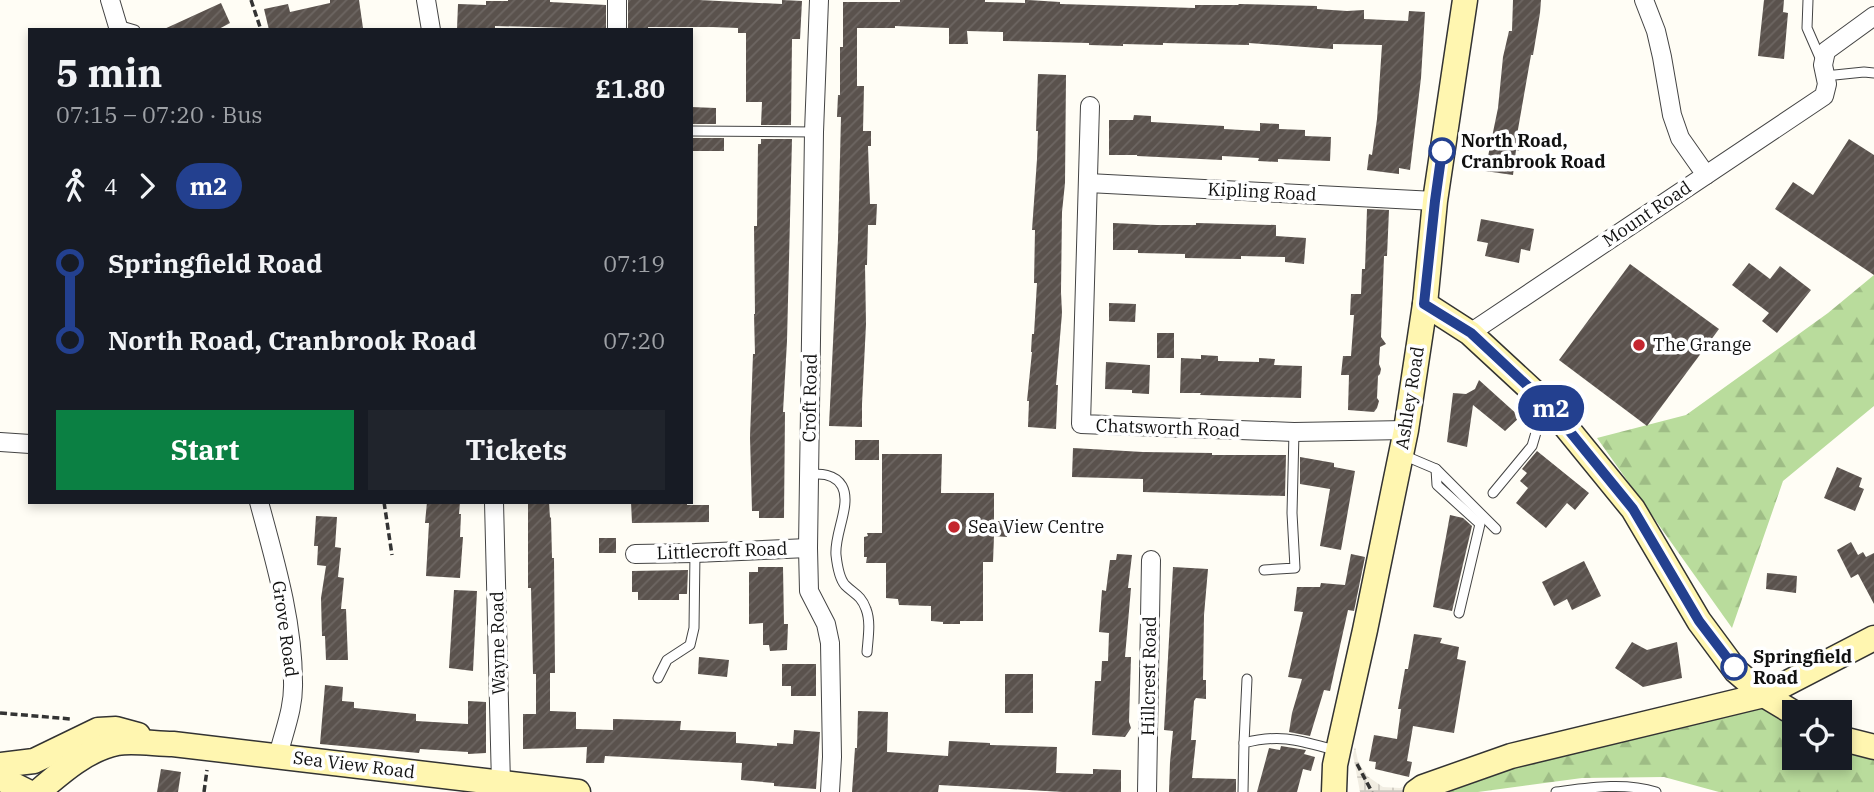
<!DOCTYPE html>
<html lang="en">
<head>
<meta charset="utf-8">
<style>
	:root { --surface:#171b24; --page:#20242c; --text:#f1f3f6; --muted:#9ea1a6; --accent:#0b8043 }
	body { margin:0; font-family:"IBM Plex Serif",serif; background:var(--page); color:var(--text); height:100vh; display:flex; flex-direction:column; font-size:26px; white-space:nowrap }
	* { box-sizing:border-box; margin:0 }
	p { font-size:23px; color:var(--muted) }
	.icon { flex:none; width:38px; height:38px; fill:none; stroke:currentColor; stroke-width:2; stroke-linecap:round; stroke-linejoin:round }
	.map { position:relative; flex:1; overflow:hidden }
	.sheet { position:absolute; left:28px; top:28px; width:665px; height:476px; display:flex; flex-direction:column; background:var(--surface); border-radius:0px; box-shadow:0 4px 10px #0003 }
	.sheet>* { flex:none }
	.badge { padding:0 14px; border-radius:23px; font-size:24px; line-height:46px }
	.tools { position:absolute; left:1782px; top:700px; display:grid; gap:14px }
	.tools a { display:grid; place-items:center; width:70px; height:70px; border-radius:0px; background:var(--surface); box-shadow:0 4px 10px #0003; font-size:35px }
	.map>.badge { position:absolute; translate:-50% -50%; box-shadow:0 0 0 4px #fff }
	.legs { display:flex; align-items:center; gap:10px; height:77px; padding:0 28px; font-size:23px }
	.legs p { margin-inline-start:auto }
	.headline { display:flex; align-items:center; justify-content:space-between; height:119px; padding:0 28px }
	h1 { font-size:38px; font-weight:800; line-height:52px }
	.action { display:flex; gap:14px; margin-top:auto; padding:14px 28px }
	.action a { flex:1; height:80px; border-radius:0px; background:var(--accent); color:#fff; font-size:28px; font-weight:800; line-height:80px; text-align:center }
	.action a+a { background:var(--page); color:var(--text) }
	ul { padding:0 28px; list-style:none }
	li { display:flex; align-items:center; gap:24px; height:77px; font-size:26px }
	li i { display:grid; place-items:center; width:10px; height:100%; margin:0 9px; background:currentColor }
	li i::after { content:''; width:18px; height:18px; margin:-9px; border:5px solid; border-radius:50%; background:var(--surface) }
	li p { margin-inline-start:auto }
	li:first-child i { background:linear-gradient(#0000 50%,currentColor 0) }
	li:last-child i { background:linear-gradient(currentColor 50%,#0000 0) }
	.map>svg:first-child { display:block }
	.forest { fill:url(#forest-firs) }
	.plaza { fill:url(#plaza-grid) }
	.building { fill:url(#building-hatch) }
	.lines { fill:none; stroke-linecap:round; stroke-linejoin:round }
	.lane-casing { stroke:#444; stroke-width:11 }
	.street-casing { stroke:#444; stroke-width:20 }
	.secondary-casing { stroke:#333; stroke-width:27 }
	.path { stroke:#333; stroke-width:3.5; stroke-dasharray:7 3.5; stroke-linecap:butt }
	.lane { stroke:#fff; stroke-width:9 }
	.street { stroke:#fff; stroke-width:18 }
	.secondary { stroke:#fff6b0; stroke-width:24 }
	.line-1-casing { stroke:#fff; stroke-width:16 }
	.line-1 { stroke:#23408f; stroke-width:10 }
	.stop-1-dot { fill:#fff; stroke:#23408f; stroke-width:3.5 }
	.poi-dot { fill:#c4262e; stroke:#fff; stroke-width:2.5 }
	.labels { text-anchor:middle; stroke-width:7; stroke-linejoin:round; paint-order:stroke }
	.stop-label { font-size:18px; font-weight:bold; fill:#111; stroke:#fff; text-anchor:start }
	.street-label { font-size:18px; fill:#111; stroke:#fff }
	.poi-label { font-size:18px; fill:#111; stroke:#fff; text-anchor:start }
</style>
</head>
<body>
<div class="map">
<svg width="1874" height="792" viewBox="0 0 1874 792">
	<defs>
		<pattern id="forest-firs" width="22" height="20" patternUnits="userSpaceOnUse" patternTransform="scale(1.75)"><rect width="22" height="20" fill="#b9dc9c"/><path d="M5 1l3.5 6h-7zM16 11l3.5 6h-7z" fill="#9ebc85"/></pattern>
		<pattern id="plaza-grid" width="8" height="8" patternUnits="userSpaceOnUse" patternTransform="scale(1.75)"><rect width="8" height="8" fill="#f1ede2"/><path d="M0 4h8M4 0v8" fill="none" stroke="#cecac1"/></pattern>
		<pattern id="building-hatch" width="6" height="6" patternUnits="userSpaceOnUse" patternTransform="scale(1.75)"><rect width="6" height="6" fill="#5a524d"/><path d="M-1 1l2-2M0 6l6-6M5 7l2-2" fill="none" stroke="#6d6662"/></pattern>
	</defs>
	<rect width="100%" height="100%" fill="#fffdf5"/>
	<!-- forest -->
	<g class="forest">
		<polygon points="1874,275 1874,406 1783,481 1732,628 1597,438 1686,415 1828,313"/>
		<polygon points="1764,695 1794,713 1794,758 1839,758 1839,738 1874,747 1874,792 1719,792 1664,777 1582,778 1478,792 1448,792 1447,779"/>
	</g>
	<!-- plaza -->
	<polygon class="plaza" points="1355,747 1358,761 1367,776 1383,787 1400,788 1420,780 1416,792 1360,792 1353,755"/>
	<!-- building -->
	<g class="building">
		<polygon points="330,0 359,0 363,28 350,30 269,30 264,9 288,4 290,12 330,3"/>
		<polygon points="508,0 550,0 550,2 606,5 606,29 495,26 495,30 457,29 458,4 486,5 486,1 508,1"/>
		<polygon points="628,0 699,0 782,4 782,0 802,1 800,39 792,39 791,125 761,125 762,102 746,102 746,33 738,33 738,28 713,27 648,27 648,30 628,30"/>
		<polygon points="900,0 985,0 985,2 1025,3 1025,0 1028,0 1060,2 1060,4 1195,8 1195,5 1238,5 1239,4 1317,6 1317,9 1347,11 1364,10 1364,19 1408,21 1409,11 1425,12 1421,78 1410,170 1399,168 1399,174 1367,170 1369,154 1372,155 1377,119 1382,45 1333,44 1333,49 1249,43 1249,45 1163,43 1163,45 1123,44 1123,46 1089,45 1089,43 1003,41 1003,32 967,31 968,44 949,44 949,28 895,26 895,28 857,28 857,86 864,86 863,131 871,131 871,146 868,146 870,204 877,204 876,225 868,225 867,265 865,265 866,324 862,404 862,427 829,426 838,239 841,117 837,117 838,95 840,95 840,47 843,47 843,2 900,2"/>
		<polygon points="1513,0 1541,0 1540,13 1533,55 1531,55 1517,135 1522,135 1519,151 1516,150 1513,175 1485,171 1498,108 1503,57 1509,31 1512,31"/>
		<polygon points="1764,0 1784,0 1783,12 1788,13 1784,59 1758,56"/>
		<polygon points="221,3 230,23 217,30 162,30"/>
		<polygon points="1038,74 1066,75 1065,183 1062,212 1061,292 1062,313 1056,385 1058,385 1056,429 1028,427 1029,401 1027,401 1032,352 1031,352 1032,334 1034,334 1037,283 1034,283 1035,230 1032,230 1037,159 1038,131 1036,131"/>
		<polygon points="691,107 716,108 716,124 691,124"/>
		<polygon points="1134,115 1151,116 1151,122 1224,126 1224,129 1260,131 1260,123 1279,124 1279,129 1305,130 1305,136 1331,137 1330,161 1278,159 1278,162 1258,161 1259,158 1222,156 1222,160 1137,156 1137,155 1109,155 1109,120 1133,120"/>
		<rect x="691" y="138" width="33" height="13"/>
		<polygon points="761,139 792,139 787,341 783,412 785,412 784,518 759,518 759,511 752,511 750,437 753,354 755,354 754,314 755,314 754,226 757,226 758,144 761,144"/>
		<polygon points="1849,139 1874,155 1874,275 1775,209 1793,182 1813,195"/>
		<polygon points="1367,209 1389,210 1387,256 1384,256 1381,337 1386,344 1380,347 1379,364 1381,369 1380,374 1378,376 1377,398 1379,401 1377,408 1374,412 1348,410 1349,375 1341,375 1343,356 1351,356 1354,315 1350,315 1351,294 1361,294 1362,269 1365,269"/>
		<polygon points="1481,219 1534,229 1530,251 1521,249 1519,263 1485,256 1488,243 1477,241"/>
		<polygon points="1113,223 1157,225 1196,225 1196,223 1276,225 1276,236 1306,238 1304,264 1285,262 1285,257 1241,256 1241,259 1185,258 1185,254 1138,253 1138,250 1113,250"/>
		<polygon points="1749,263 1770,279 1780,266 1811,290 1777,333 1762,321 1769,313 1732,285"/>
		<polygon points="1630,264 1719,329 1647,426 1559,360"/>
		<polygon points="1109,303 1136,304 1135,322 1109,321"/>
		<rect x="1157" y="333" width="17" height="25"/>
		<polygon points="1201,355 1218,356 1218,361 1259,362 1259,358 1275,359 1274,365 1302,366 1301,398 1200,395 1201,393 1180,393 1181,358 1201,359"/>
		<polygon points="1106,362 1150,365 1149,394 1132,393 1132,390 1105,389"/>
		<polygon points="1479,380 1520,417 1505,431 1473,405 1467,447 1447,442 1453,393 1466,394 1475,389"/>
		<rect x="855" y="440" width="24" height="20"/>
		<polygon points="1073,448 1143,452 1212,453 1212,455 1286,455 1285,496 1143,492 1143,479 1072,477"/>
		<polygon points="1537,451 1589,493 1575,510 1567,503 1546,528 1516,503 1528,488 1520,481 1527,473 1522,469"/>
		<polygon points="882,454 942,454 941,493 994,493 994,521 1007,521 1007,537 994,536 993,562 983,562 983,621 960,621 960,624 943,624 943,622 931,621 931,606 899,605 898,599 886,598 886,563 866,563 867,557 864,557 864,537 868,536 867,533 882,533"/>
		<polygon points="1300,457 1334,463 1334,467 1355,471 1341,550 1320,546 1330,489 1300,484"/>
		<polygon points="1837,467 1862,478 1859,487 1864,489 1855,511 1824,498"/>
		<polygon points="427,502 460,502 459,514 461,514 460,537 463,537 460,578 426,576 429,523 425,523"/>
		<polygon points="528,502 549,502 550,518 551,517 552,558 554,558 555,673 550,673 550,711 576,712 576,729 613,730 613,719 681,721 680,730 736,732 736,743 777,746 777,743 793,744 794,730 820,732 816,789 774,786 774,783 741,780 742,763 605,756 604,763 586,763 587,747 523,749 523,714 536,714 536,674 533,674 531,588 528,588"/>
		<polygon points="631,502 687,502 687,505 709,505 709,522 632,523"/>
		<polygon points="1450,515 1463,518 1472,526 1452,611 1433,607"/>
		<polygon points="316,516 337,517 335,547 341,548 338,577 344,578 341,609 346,609 348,660 326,660 325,636 322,636 321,598 326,566 317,565 318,546 314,546"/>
		<rect x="599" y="538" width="17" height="15"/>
		<polygon points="1851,542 1858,555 1863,552 1866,557 1874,553 1874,604 1858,574 1851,578 1837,550"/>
		<polygon points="1117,554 1132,555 1128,588 1131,588 1125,657 1131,657 1129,722 1131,728 1125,737 1092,735 1095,681 1101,681 1102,661 1108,661 1109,633 1099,632 1102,590 1106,591 1110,560 1116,560"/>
		<polygon points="1351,554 1365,557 1354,611 1348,610 1330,691 1324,690 1310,736 1289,732 1292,713 1302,679 1288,677 1303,612 1294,611 1297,587 1320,587 1321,583 1345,585"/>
		<polygon points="1584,561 1601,596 1572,610 1567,599 1554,606 1542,582"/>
		<polygon points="758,567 783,567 784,624 788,624 787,650 770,651 769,645 763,645 763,623 749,624 749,572 758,572"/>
		<polygon points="1173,567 1208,569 1204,615 1203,680 1206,680 1206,699 1196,698 1194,701 1191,740 1196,740 1192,778 1236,779 1236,792 1169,792 1170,762 1173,731 1164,730"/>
		<polygon points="688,570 687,594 679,594 679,600 638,600 638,592 632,592 632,571"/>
		<polygon points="1767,573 1797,576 1796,593 1766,589"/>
		<polygon points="454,590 477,591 473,671 449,668"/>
		<polygon points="1414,634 1442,638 1440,643 1459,647 1457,659 1466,661 1454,733 1413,726 1407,761 1412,762 1409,777 1375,769 1376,762 1369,761 1374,735 1397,739 1401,709 1398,709 1405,669 1408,669"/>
		<polygon points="1632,642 1647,650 1677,642 1682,678 1643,687 1615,668"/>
		<polygon points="699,657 729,660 727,677 698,674"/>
		<polygon points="782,664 816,664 816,696 791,696 791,686 782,686"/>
		<rect x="1005" y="674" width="28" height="39"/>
		<polygon points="325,685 343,687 342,701 354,702 354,708 416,714 416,721 468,724 468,701 486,702 486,753 468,754 468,752 420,749 419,753 320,744"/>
		<polygon points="858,711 888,712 887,752 948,756 949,741 990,743 990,745 1057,747 1056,773 1093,774 1093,769 1121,770 1121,792 1063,792 939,785 938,792 852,792 855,748 857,748"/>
		<polygon points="1281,746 1306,750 1304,754 1315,757 1311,771 1303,769 1297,792 1257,792 1269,748 1280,750"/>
		<polygon points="161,769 181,772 178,792 157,792"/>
	</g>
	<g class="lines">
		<defs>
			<g id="lane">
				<polyline points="1808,0 1807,28 1821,60"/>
				<polyline points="118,25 135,30"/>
				<polyline points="1825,76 1864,72 1874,73"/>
				<polyline points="691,131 814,132"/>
				<polyline points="1403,455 1436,469 1496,529"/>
				<polyline points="1436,469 1437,485 1480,524 1459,613"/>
				<path d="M808,475c12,-2 27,-1 34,11 10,18 -8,48 -6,69 1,9 3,23 9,30 9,9 16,10 21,24 5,13 2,29 1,43"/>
				<polyline points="1493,493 1532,446 1540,419 1548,408"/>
				<polyline points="1264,570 1295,568 1292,513 1294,432"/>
				<polyline points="658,678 667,660 690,645 694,628 695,553"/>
				<polyline points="1244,743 1247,679"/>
				<path d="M1243,792l1,-49c38,-10 57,-2 94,8"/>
				<path d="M1556,792c32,-4 68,-10 100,0"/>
			</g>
			<g id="street">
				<polyline points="110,0 119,30"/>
				<polyline points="426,0 431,30"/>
				<polyline points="819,0 814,132 808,548 809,591 826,624 830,643 832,757 830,792"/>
				<polyline points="1644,0 1656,31 1662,57 1672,115 1680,138 1706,175"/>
				<polyline points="617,30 617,0"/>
				<polyline points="1090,106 1081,424 1294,432 1406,430"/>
				<polyline points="1088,183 1435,201"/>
				<polyline points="1470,333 1824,96 1827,84 1823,65 1826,51 1874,16"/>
				<polyline points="0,442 30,444"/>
				<path d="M259,502c16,59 34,119 34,180 1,26 -9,49 -15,74"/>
				<polyline points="494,502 501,784"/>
				<polyline points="635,554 695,553 808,548"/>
				<polyline points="1147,792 1151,560"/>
			</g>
			<g id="secondary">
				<polyline points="1425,304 1470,333 1549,406 1633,509 1699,621 1736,671 1764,695 1794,713"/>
				<polyline points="1839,738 1874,747"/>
				<polyline points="0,765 34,761 98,730 116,729 138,735"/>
				<polyline points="0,778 28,792"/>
				<path d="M38,792c23,-20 49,-43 79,-49 16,-3 39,1 56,1l405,48"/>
				<polyline points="1334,792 1335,765 1340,742 1365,630 1406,430 1425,304 1435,201 1465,0"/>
				<polyline points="1416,792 1423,787 1511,756 1764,695 1874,638"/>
			</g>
		</defs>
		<!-- lane casing -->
		<use href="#lane" class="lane-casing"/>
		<!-- street casing -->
		<use href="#street" class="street-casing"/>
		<!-- secondary casing -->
		<use href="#secondary" class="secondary-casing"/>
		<!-- path -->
		<g class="path">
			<polyline points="251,0 261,30"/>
			<polyline points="384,502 392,555"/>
			<polyline points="0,713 71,719"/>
			<polyline points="1357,764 1372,792"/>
			<polyline points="204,792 207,770"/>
		</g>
		<!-- lane -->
		<use href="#lane" class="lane"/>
		<!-- street -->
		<use href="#street" class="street"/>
		<!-- secondary -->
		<use href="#secondary" class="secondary"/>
	</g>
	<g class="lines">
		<defs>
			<polyline id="line-1" points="1442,151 1435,201 1424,304 1471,333 1549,406 1633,509 1699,621 1734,667"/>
		</defs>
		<!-- line-1 casing -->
		<use href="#line-1" class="line-1-casing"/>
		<!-- line-1 -->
		<use href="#line-1" class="line-1"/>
	</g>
	<!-- markers -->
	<g class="stop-1-dot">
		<circle cx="1442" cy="151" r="12"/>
		<circle cx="1734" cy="667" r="12"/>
	</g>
	<g class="poi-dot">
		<circle cx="1639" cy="345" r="7"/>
		<circle cx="954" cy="527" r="7"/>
	</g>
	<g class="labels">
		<!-- stop labels -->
		<g class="stop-label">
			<text x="1461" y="147">North Road,<tspan x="1461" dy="21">Cranbrook Road</tspan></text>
			<text x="1753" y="663">Springfield<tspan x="1753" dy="21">Road</tspan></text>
		</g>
		<!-- street labels -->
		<g class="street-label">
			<text transform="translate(1262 192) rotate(3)" y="6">Kipling Road</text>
			<text transform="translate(1647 214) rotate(-34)" y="6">Mount Road</text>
			<text transform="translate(810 398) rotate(-89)" y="6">Croft Road</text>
			<text transform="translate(1410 398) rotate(-81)" y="6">Ashley Road</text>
			<text transform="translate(1168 428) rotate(2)" y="6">Chatsworth Road</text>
			<text transform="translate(722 551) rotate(-2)" y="6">Littlecroft Road</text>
			<text transform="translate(285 629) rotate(82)" y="6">Grove Road</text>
			<text transform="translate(498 643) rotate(-91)" y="6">Wayne Road</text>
			<text transform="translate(1149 676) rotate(-89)" y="6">Hillcrest Road</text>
			<text transform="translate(354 765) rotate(7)" y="6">Sea View Road</text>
		</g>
		<!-- poi labels -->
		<g class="poi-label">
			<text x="1653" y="351">The Grange</text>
			<text x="968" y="533">Sea View Centre</text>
		</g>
	</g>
</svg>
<div class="tools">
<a><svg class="icon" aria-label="locate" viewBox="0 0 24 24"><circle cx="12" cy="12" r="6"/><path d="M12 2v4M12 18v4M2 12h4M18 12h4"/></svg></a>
</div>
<b class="badge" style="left:1551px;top:408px;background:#23408f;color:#fff">m2</b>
<section class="sheet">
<div class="headline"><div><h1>5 min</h1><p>07:15 – 07:20 · Bus</p></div><b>£1.80</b></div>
<div class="legs"><svg class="icon" aria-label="walk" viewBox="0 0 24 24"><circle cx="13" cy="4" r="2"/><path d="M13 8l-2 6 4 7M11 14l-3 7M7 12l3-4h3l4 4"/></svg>4<svg class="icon" aria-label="forward" viewBox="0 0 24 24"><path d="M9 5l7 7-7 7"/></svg><b class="badge" style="background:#23408f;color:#fff">m2</b></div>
<ul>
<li><i style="color:#23408f"></i><b>Springfield Road</b><p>07:19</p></li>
<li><i style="color:#23408f"></i><b>North Road, Cranbrook Road</b><p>07:20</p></li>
</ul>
<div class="action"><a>Start</a><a>Tickets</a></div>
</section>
</div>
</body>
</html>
